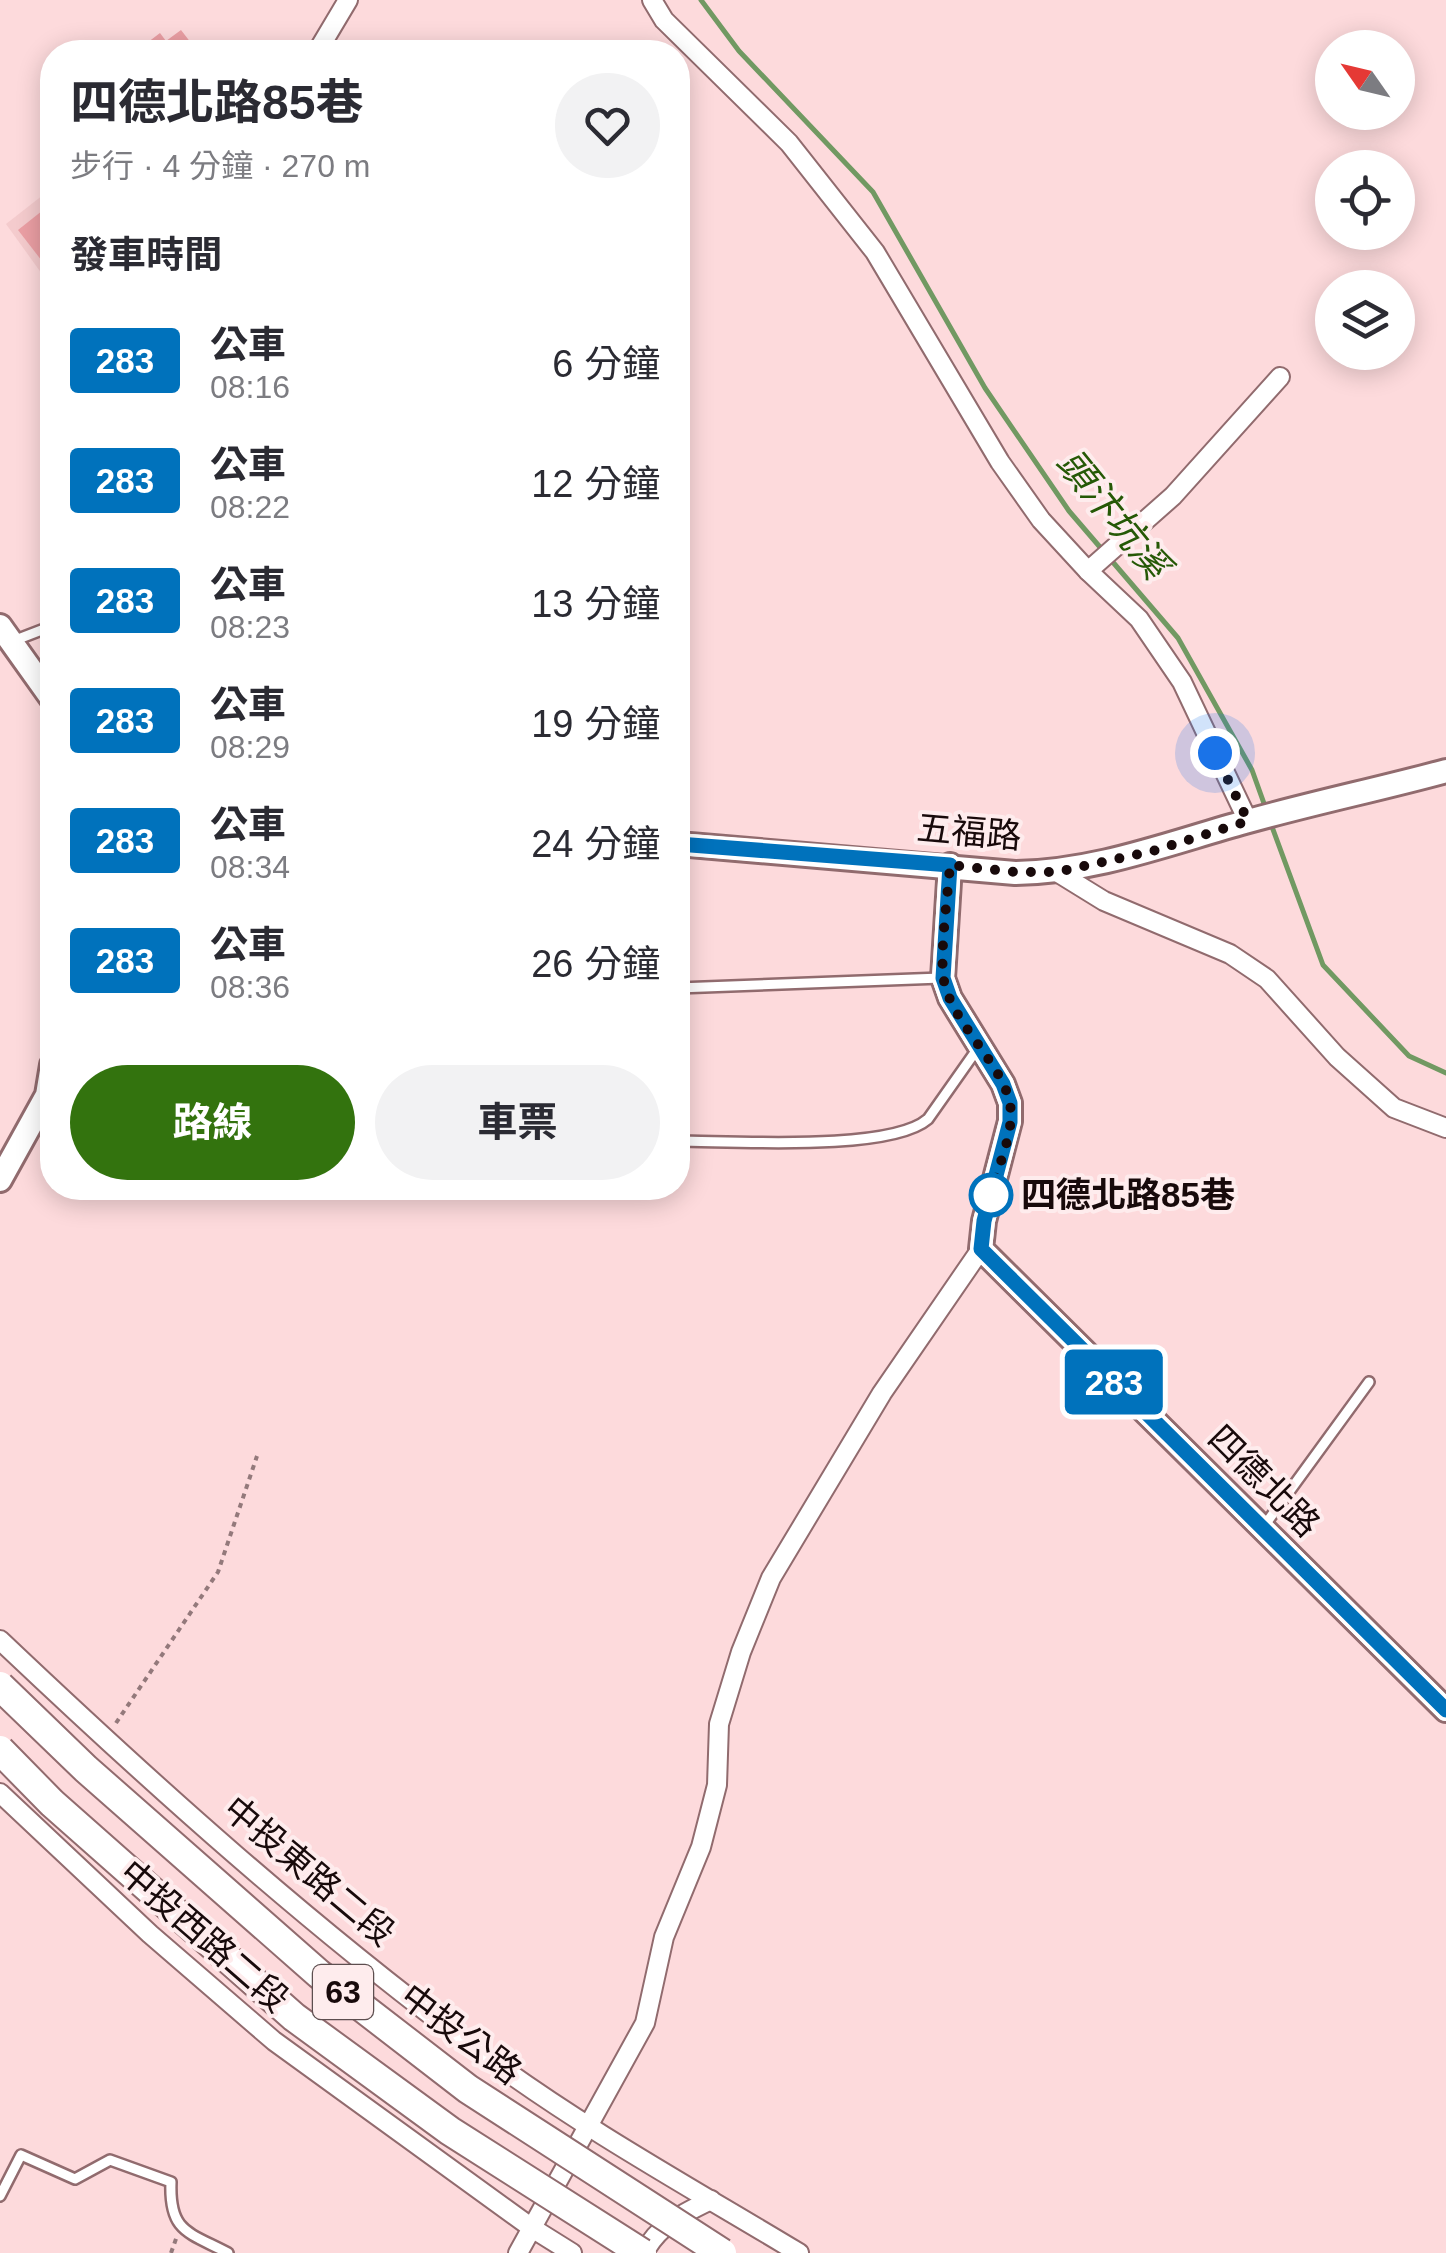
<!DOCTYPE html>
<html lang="zh-TW">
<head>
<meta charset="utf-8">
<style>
	:root { --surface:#fff; --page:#f2f2f3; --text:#2b2b33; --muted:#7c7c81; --accent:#33730e }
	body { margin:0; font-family:Arial,"Noto Sans TC",sans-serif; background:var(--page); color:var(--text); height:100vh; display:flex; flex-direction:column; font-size:38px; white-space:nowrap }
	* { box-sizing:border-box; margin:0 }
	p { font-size:32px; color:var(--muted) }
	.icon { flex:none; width:55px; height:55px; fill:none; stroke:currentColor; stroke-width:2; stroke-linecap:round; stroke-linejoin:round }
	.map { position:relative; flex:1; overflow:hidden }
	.sheet { position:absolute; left:40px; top:40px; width:650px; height:1160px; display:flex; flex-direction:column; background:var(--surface); border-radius:40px; box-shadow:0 5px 25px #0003 }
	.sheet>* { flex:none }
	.badge { padding:0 20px; border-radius:8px; font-size:35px; line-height:65px }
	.needle { width:65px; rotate:304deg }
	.tools { position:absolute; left:1315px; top:30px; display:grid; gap:20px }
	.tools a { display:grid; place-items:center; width:100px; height:100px; border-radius:50%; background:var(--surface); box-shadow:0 5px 25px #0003; font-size:50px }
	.you { position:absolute; width:50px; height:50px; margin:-25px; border:8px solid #fff; border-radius:50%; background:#1a73e8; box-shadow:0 0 0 15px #1a73e833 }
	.map>.badge { position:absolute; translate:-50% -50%; box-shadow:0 0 0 5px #fff }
	h2 { padding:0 30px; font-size:38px; line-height:90px }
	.round { display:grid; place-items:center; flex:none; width:105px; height:105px; border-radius:52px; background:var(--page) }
	.summary { display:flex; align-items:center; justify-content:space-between; height:170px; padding:0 30px }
	h1 { font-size:48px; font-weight:700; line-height:75px }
	.primary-button { display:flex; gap:20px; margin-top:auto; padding:20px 30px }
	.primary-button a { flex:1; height:115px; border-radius:60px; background:var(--accent); color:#fff; font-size:40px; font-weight:700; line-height:115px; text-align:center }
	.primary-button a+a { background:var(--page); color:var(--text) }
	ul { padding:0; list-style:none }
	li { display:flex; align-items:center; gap:30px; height:120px; padding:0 30px }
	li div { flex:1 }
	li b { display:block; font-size:38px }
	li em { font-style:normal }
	li .badge { min-width:110px; font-weight:700; text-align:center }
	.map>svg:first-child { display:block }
	.built { fill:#f4cbcd }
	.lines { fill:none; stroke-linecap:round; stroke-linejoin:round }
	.stream { stroke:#719962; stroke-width:5 }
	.building { fill:#eb9fa4 }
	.service-casing { stroke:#916b6e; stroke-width:14 }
	.minor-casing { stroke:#916b6e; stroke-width:22 }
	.tertiary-casing { stroke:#916b6e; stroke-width:28 }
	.path { stroke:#93797b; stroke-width:4; stroke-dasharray:5 5; stroke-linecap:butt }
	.service { stroke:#fff; stroke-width:9 }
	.minor { stroke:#fff; stroke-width:18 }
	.tertiary { stroke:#fff; stroke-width:22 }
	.primary-bridge-casing { stroke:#916b6e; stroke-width:32; stroke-linecap:butt }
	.primary-bridge { stroke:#fff; stroke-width:28 }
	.line-casing { stroke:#fff; stroke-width:22 }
	.line { stroke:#0072bc; stroke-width:15 }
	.walk { stroke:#180a0b; stroke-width:10; stroke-dasharray:0 18 }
	.stop-dot { fill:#fff; stroke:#0072bc; stroke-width:5 }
	.labels { text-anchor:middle; stroke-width:8; stroke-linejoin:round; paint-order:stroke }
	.shield { fill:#feeced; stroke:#5d4e4f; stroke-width:2.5 }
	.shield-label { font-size:32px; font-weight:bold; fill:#180a0b }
	.street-label { font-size:35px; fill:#180a0b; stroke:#feeced }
	.stop-label { font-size:35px; font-weight:bold; fill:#180a0b; stroke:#feeced; text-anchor:start }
	.water-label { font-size:38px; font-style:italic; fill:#255906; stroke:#feeced }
</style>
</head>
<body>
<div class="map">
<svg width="1446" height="2253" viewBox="0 0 1446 2253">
	<rect width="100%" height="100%" fill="#fddadc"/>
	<!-- built -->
	<polygon class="built" points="52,188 52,288 6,224"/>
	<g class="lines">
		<!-- stream -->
		<g class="stream">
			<polyline points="701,0 739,51 873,192 985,388 1069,511 1178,638 1252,770 1266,809"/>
			<polyline points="1271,824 1323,965 1409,1056 1446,1073"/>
		</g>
	</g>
	<!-- building -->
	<g class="building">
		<polygon points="181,30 198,52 135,52 160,33 166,41"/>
		<polygon points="52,203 52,274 18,230"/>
	</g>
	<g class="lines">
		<defs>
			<g id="service">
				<polyline points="13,641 52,626"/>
				<polyline points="678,988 941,978"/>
				<path d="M678,1141c54,0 212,11 250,-22l50,-71"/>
				<polyline points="1264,1526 1369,1382"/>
				<path d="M0,2196l21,-41 54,24 35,-19 61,22c-2,50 17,50 57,71"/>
			</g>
			<g id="minor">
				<polyline points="652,0 664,20 789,143 875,252 1000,462 1041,520 1088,571 1139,619 1182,682 1248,821"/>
				<polyline points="317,52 348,0"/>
				<polyline points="1088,571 1173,496 1280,377"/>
				<polyline points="1057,872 1104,901 1230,954 1267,979 1337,1057 1394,1108 1446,1128"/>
				<path d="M0,1640c154,146 313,289 484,415 100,74 209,134 315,198"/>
				<polyline points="0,1793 150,1934 274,2041 532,2228 572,2253"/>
				<polyline points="518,2253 645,2023 664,1937 701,1847 717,1785 719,1724 741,1652 771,1578 882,1393 981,1249"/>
				<path d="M644,2253c14,-28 40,-40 67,-53"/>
			</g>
			<g id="tertiary">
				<polyline points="0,626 52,699"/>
				<path d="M678,844l337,29c80,-1 154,-30 230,-51 67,-19 135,-33 201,-51"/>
				<polyline points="950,865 943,978 950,998 1003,1084 1010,1103 1010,1121 984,1221 981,1249 1446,1710"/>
				<polyline points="0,1180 47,1095 52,1065"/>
			</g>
		</defs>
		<!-- service casing -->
		<use href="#service" class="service-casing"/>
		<!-- minor casing -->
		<use href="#minor" class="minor-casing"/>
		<!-- tertiary casing -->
		<use href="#tertiary" class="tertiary-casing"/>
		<!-- path -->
		<g class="path">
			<polyline points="116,1723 218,1572 257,1456"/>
			<polyline points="171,2253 177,2236"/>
		</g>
		<!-- service -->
		<use href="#service" class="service"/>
		<!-- minor -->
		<use href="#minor" class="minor"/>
		<!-- tertiary -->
		<use href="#tertiary" class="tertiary"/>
		<defs>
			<g id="primary-bridge">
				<polyline points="0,1686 86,1769 319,1974 468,2089 722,2253"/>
				<polyline points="0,1750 52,1803 294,2017 450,2131 642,2253"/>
			</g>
		</defs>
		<!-- primary-bridge casing -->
		<use href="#primary-bridge" class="primary-bridge-casing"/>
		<!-- primary-bridge -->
		<use href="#primary-bridge" class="primary-bridge"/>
	</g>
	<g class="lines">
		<defs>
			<polyline id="line" points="678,844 950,865 943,978 950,998 1003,1084 1010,1103 1010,1122 984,1221 981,1249 1446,1710"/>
		</defs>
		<!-- line casing -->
		<use href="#line" class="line-casing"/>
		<!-- line -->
		<use href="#line" class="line"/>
		<!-- walk -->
		<path class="walk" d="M991,1195c6,-28 24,-62 19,-91 -7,-40 -57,-79 -66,-123 -5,-25 4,-87 6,-116l65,7h42l96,-21 95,-30 -33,-68"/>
	</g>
	<!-- markers -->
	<circle class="stop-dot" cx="991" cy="1195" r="20"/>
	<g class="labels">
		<!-- shield labels -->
		<rect class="shield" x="313" y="1965" width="60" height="54" rx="8"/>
		<g class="shield-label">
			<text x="343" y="2003">63</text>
		</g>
		<!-- street labels -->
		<g class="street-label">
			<text transform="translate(969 832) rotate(5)" y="12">五福路</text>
			<text transform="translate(1264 1481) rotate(45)" y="12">四德北路</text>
			<text transform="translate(309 1871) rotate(40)" y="12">中投東路二段</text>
			<text transform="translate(204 1936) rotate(41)" y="12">中投西路二段</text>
			<text transform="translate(461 2034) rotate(37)" y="12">中投公路</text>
		</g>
		<!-- stop labels -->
		<g class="stop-label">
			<text x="1021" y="1207">四德北路85巷</text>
		</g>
		<!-- water labels -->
		<g class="water-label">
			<text transform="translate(1113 514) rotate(51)" y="13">頭汴坑溪</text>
		</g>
	</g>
</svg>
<div class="tools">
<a><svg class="needle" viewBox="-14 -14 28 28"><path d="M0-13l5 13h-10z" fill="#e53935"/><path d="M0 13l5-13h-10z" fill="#7c7c81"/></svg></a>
<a><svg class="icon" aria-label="locate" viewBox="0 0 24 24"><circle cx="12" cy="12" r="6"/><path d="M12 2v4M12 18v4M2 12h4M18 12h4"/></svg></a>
<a><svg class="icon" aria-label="layers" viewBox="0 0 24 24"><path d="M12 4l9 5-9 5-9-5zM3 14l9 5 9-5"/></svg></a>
</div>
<div class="you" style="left:1215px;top:753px"></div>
<b class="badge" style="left:1114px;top:1382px;background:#0072bc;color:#fff">283</b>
<section class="sheet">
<div class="summary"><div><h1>四德北路85巷</h1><p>步行 · 4 分鐘 · 270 m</p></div><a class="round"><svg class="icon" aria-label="heart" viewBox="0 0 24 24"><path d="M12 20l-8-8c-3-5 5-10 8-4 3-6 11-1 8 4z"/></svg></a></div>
<h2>發車時間</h2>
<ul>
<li><span class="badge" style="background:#0072bc;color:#fff">283</span><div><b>公車</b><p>08:16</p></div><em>6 分鐘</em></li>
<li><span class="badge" style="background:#0072bc;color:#fff">283</span><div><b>公車</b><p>08:22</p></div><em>12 分鐘</em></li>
<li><span class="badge" style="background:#0072bc;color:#fff">283</span><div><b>公車</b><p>08:23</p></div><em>13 分鐘</em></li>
<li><span class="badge" style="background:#0072bc;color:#fff">283</span><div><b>公車</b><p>08:29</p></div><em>19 分鐘</em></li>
<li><span class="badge" style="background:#0072bc;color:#fff">283</span><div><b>公車</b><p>08:34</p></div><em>24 分鐘</em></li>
<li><span class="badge" style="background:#0072bc;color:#fff">283</span><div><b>公車</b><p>08:36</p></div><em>26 分鐘</em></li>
</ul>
<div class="primary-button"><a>路線</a><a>車票</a></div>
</section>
</div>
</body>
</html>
